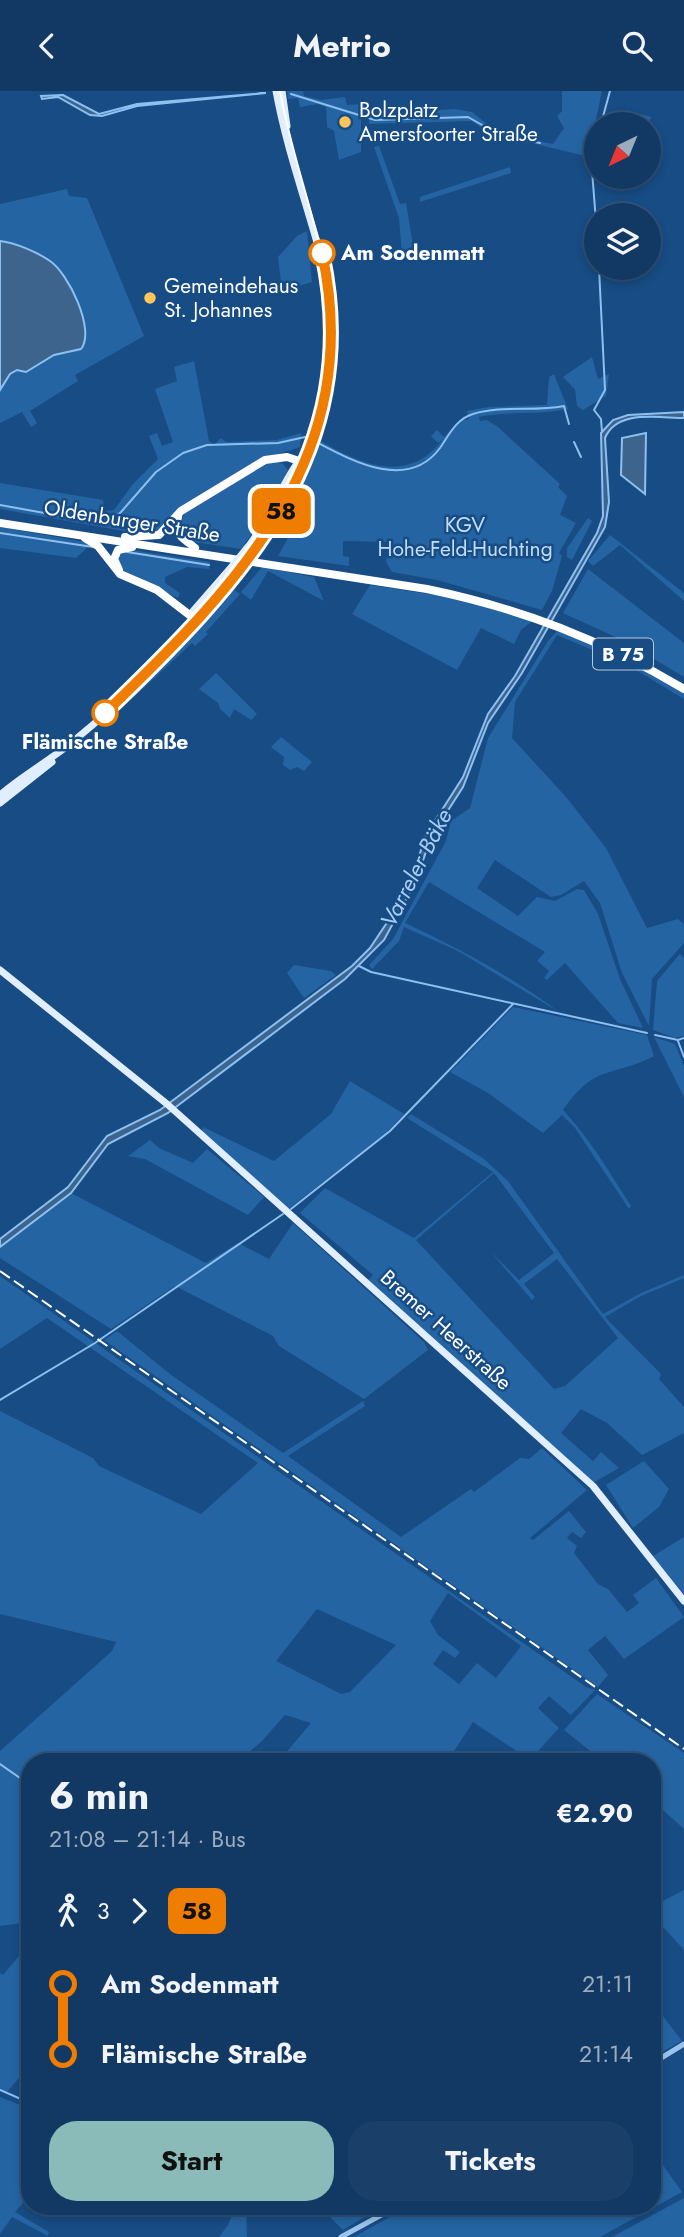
<!DOCTYPE html>
<html lang="en">
<head>
<meta charset="utf-8">
<style>
	:root { --surface:#113963; --page:#1a4069; --text:#f1f3f6; --muted:#9cacbe; --line:#305378; --accent:#8bbbb9 }
	body { margin:0; font-family:Jost,sans-serif; background:var(--page); color:var(--text); height:100vh; display:flex; flex-direction:column; font-size:26px; white-space:nowrap }
	* { box-sizing:border-box; margin:0 }
	p { font-size:23px; color:var(--muted) }
	.icon { flex:none; width:38px; height:38px; fill:none; stroke:currentColor; stroke-width:2; stroke-linecap:round; stroke-linejoin:round }
	.map { position:relative; flex:1; overflow:hidden }
	.drawer { position:absolute; left:21px; top:1662px; width:640px; height:462px; display:flex; flex-direction:column; background:var(--surface); border-radius:28px; box-shadow:0 4px 10px #0003,0 0 0 2px var(--line) }
	.drawer>* { flex:none }
	.badge { padding:0 14px; border-radius:10px; font-size:24px; line-height:46px }
	.needle { width:46px; rotate:223deg }
	.controls { position:absolute; left:584px; top:21px; display:grid; gap:14px }
	.controls a { display:grid; place-items:center; width:77px; height:77px; border-radius:50%; background:var(--surface); box-shadow:0 4px 10px #0003,0 0 0 2px var(--line); font-size:35px }
	.map>.badge { position:absolute; translate:-50% -50%; box-shadow:0 0 0 4px #fff }
	.legs { display:flex; align-items:center; gap:10px; height:77px; padding:0 28px; font-size:23px }
	.legs p { margin-inline-start:auto }
	.summary { display:flex; align-items:center; justify-content:space-between; height:119px; padding:0 28px }
	h1 { font-size:38px; font-weight:700; line-height:52px }
	.action { display:flex; gap:14px; margin-top:auto; padding:14px 28px }
	.action a { flex:1; height:80px; border-radius:28px; background:var(--accent); color:#111; font-size:28px; font-weight:700; line-height:80px; text-align:center }
	.action a+a { background:var(--page); color:var(--text) }
	ul { padding:0 28px; list-style:none }
	li { display:flex; align-items:center; gap:24px; height:70px; font-size:26px }
	li i { display:grid; place-items:center; width:10px; height:100%; margin:0 9px; background:currentColor }
	li i::after { content:''; width:18px; height:18px; margin:-9px; border:5px solid; border-radius:50%; background:var(--surface) }
	li p { margin-inline-start:auto }
	li:first-child i { background:linear-gradient(#0000 50%,currentColor 0) }
	li:last-child i { background:linear-gradient(currentColor 50%,#0000 0) }
	header { display:flex; justify-content:space-between; align-items:center; height:91px; padding:0 28px; background:var(--surface); font-size:32px; font-weight:700 }
	.map>svg:first-child { display:block }
	.green { fill:#2564a2; fill-rule:evenodd }
	.water { fill:#3c648d; stroke:#8dc0f0; stroke-width:2 }
	.lines { fill:none; stroke-linecap:round; stroke-linejoin:round }
	.stream { stroke:#8dc0f0; stroke-width:2 }
	.minor { stroke:#9bc4ed; stroke-width:5 }
	.major { stroke:#e1eeff; stroke-width:7 }
	.highway { stroke:#fff; stroke-width:8 }
	.tram { stroke:#fff; stroke-width:2 }
	.rail { stroke:#fff; stroke-width:2; stroke-dasharray:12 5; stroke-linecap:butt }
	.major-bridge { stroke:#e1eeff; stroke-width:7 }
	.line-1-casing { stroke:#fff; stroke-width:16 }
	.line-1 { stroke:#ef7d00; stroke-width:10 }
	.poi-dot { fill:#ffc657; stroke:#174c84; stroke-width:2.5 }
	.stop-1-dot { fill:#fff; stroke:#ef7d00; stroke-width:3.5 }
	.labels { text-anchor:middle; stroke-width:5; stroke-linejoin:round; paint-order:stroke }
	.shield { fill:#174c84; stroke:#b9c9da; stroke-width:2 }
	.shield-label { font-size:19px; font-weight:bold; fill:#fff }
	.poi-label { font-size:21px; fill:#fff; stroke:#174c84; text-anchor:start }
	.stop-label { font-size:21px; font-weight:bold; fill:#fff; stroke:#174c84; text-anchor:start }
	.street-label { font-size:21px; fill:#fff; stroke:#174c84 }
	.park-label { font-size:21px; fill:#c0ddfa; stroke:#174c84 }
	.water-label { font-size:23px; font-style:italic; fill:#a6cef4; stroke:#174c84 }
</style>
</head>
<body>
<header><svg class="icon" aria-label="back" viewBox="0 0 24 24"><path d="M15 5l-7 7 7 7"/></svg>Metrio<svg class="icon" aria-label="search" viewBox="0 0 24 24"><circle cx="10" cy="10" r="6"/><path d="M15 15l6 6"/></svg></header>
<div class="map">
<svg width="684" height="2146" viewBox="0 0 684 2146">
	<rect width="100%" height="100%" fill="#174c84"/>
	<!-- green -->
	<g class="green">
		<polygon points="287,0 303,0 304,5 321,9 345,6 347,14 361,13 361,61 339,69 334,40 327,36 326,16 318,13 300,16 298,7 288,8"/>
		<polygon points="562,0 602,0 589,62 581,64 490,42 471,30 369,33 369,23 455,18 472,21 491,36 508,44 553,53 564,37 557,25 562,20"/>
		<polygon points="626,19 651,26 649,33 605,33 611,25 624,27"/>
		<polygon points="379,55 400,113 406,112 414,160 402,164 399,127 374,56"/>
		<polygon points="510,76 511,82 420,111 420,106"/>
		<polygon points="67,98 69,105 87,107 144,245 75,284 78,290 30,320 37,332 31,336 22,321 0,332 0,113"/>
		<polygon points="307,140 312,191 282,200 278,166 297,145"/>
		<polygon points="592,266 598,288 609,283 606,305 583,319 577,315 575,298 563,286"/>
		<polygon points="194,270 209,350 214,354 221,347 226,351 277,349 301,342 300,356 256,370 159,441 140,443 0,418 0,392 103,409 105,420 114,419 132,394 158,368 149,345 157,342 162,355 173,351 155,298 177,290 174,276"/>
		<path d="M554,283l14,35c-29,6 -59,2 -89,8l1,4 7,-1 11,7 62,57 -2,3 9,9 -7,19 16,8 -17,30 3,3 -10,35 -10,19 -105,-30 -45,-8 -6,-10 3,-20 -46,-1v15l6,1v9l-71,-10 11,-20 -9,-13 39,-83c41,24 89,46 124,-1l-5,4 -7,-7 6,-6 7,7 20,-21 1,4 4,-1 -2,-8 21,-4 59,-2 2,-28z"/>
		<polygon points="271,370 282,372 288,379 272,414 241,458 194,451 180,442 179,431 186,421"/>
		<polygon points="588,427 592,430 572,469 567,466 567,457"/>
		<polygon points="0,436 85,451 90,454 76,467 0,457"/>
		<polygon points="610,444 684,502 684,510 620,454 593,475 588,470"/>
		<polygon points="125,458 210,471 209,478 187,476 165,486 165,492 180,502 178,507 124,480 117,468"/>
		<polygon points="262,476 314,486 324,510 268,480 251,509 241,501"/>
		<polygon points="588,478 684,552 684,586 624,550 563,522"/>
		<polygon points="370,494 449,506 534,529 521,539 514,553 481,537 457,579 352,523"/>
		<polygon points="230,496 240,503 206,541 208,543 195,555 192,552 132,608 138,598"/>
		<path d="M558,539l40,15 86,48v6l-56,-34 -71,-30 -42,67 -3,36 55,60 39,50 41,80 31,-9 6,5v19l-32,36 -3,47 -27,-53 -22,-70 -16,-22 -23,14 -10,2 -56,-37 -18,28 41,28 19,-19 18,4 22,-12 7,1 14,24 22,65 23,49 -25,-5 -53,-60 -18,17 -3,-2 5,-7 -12,-10 8,-9 -116,-70 -24,41c53,25 106,53 154,89l-101,-61 -54,-24 -5,14 -27,28 -3,-4 24,-26 53,-98 5,-20 19,-13 18,-70 60,-97z"/>
		<polygon points="216,582 257,623 251,629 234,618 230,627 220,618 218,612 199,598"/>
		<polygon points="281,646 312,671 304,680 297,676 290,679 283,674 284,666 271,656"/>
		<polygon points="680,863 684,867 684,945 675,947 653,939 657,890"/>
		<polygon points="294,874 331,880 336,884 304,907 287,882"/>
		<path d="M513,916l134,28 7,21c-43,22 -58,7 -91,54 27,29 47,63 68,96l-2,3 -54,-81 -13,-13 -19,18 -55,-40 -38,-21z"/>
		<polygon points="654,946 675,953 684,975 684,1006"/>
		<polygon points="350,990 404,1023 383,1045 288,1118 202,1040 203,1036 274,1070 331,1023"/>
		<path d="M411,1023l73,45 24,22 95,133 38,-21 43,-18v3l-43,18 -36,21 56,57 -2,5 25,28v26l-42,22 -35,-32 -26,-14 -20,24 32,28 8,-9 18,16 -26,15 -225,-203 5,-5 -73,-62 25,-25 89,50 79,-66 -86,-54zM494,1082l60,80 -35,27 -29,-29 42,49 3,-3 -11,-13 33,-25 61,79 -53,48 -11,3 -138,-149z"/>
		<polygon points="150,1049 159,1057 193,1072 207,1058 264,1106 248,1124 145,1068 128,1065"/>
		<polygon points="71,1102 206,1172 238,1152 269,1168 293,1132 424,1251 428,1259 364,1308 279,1255 273,1245 175,1195 111,1238 0,1167 0,1156"/>
		<path d="M0,1185l586,411 9,3 -24,25 -22,-19 -11,12 21,20 -29,32 -57,-38 -26,40h-169l33,-39 -26,-8 -24,27 -24,20h-207v160l-30,4v-175l112,-100 4,-9 -116,-28v-203l93,47 6,8 102,48 57,-51 -211,-145 -47,31zM448,1502l73,53 -25,32 -19,-15 -18,21 -26,-20 10,-14 12,8 5,-6 -22,-17 -8,-14zM317,1518l79,36 -46,47 -9,2 -65,-33z"/>
		<polygon points="117,1240 170,1283 283,1362 363,1310 365,1315 288,1365 401,1446 471,1398 474,1401 520,1367 529,1368 542,1357 587,1399 530,1447 533,1449 569,1420 586,1441 581,1447 572,1441 567,1447 577,1455 574,1462 598,1493 608,1498 627,1521 639,1512 633,1504 656,1487 684,1526 624,1568 605,1545 588,1559 608,1584 598,1596 104,1249"/>
		<polygon points="644,1370 669,1398 659,1416 633,1437 606,1394"/>
		<polygon points="684,1446 684,1503 653,1465"/>
		<polygon points="597,1603 684,1662 684,1738 653,1710 653,1671 604,1671 564,1639"/>
		<polygon points="684,1799 684,1859 653,1825 653,1815"/>
		<polygon points="30,1852 30,1974 7,2001 0,1999 0,1882 3,1884"/>
		<polygon points="653,1912 682,1950 653,1966"/>
		<polygon points="0,2006 30,2018 30,2104 15,2121 49,2141 48,2145 12,2126 0,2143"/>
		<polygon points="653,2060 682,2101 600,2146 354,2146 408,2116 653,2116"/>
		<polygon points="684,2107 684,2146 612,2146"/>
		<polygon points="235,2116 246,2116 247,2146 219,2146 228,2134"/>
		<polygon points="320,2116 381,2116 343,2139"/>
	</g>
	<!-- water -->
	<g class="water">
		<polygon points="266,2 137,15 102,25 90,24 58,6 42,8 41,5 63,4 99,23 137,13"/>
		<path d="M0,150c16,2 37,11 50,20 18,12 46,69 31,88l-27,6 -28,17 -9,-2 -7,4 -10,16z"/>
		<path d="M684,321v6c-25,0 -67,-9 -79,20l4,64 -4,25 -83,146 -34,50 -25,64 -32,50 -15,44 -32,59 -39,39 -177,134 -60,31 -37,49 -71,54v-8l68,-52 39,-51 53,-26 192,-144 18,-18 22,-33 23,-47 11,-33 37,-58 25,-63 27,-38 82,-143 6,-17 -2,-83 12,-13 15,-5z"/>
		<polygon points="646,342 645,403 621,384 622,347"/>
	</g>
	<g class="lines">
		<!-- stream -->
		<g class="stream">
			<polyline points="291,3 375,29 468,26 498,43 540,52"/>
			<polyline points="601,33 610,0"/>
			<polyline points="597,48 591,67 597,143"/>
			<polyline points="599,177 605,299 594,319 601,328 602,341"/>
			<polyline points="574,351 581,366"/>
			<path d="M318,352c36,19 90,48 122,5 9,-13 16,-29 33,-34 30,-9 61,-2 91,-8l5,18"/>
			<polyline points="0,414 100,432"/>
			<polyline points="106,434 121,421 156,381 183,362 207,354 278,352 305,346"/>
			<polyline points="0,442 93,456"/>
			<polyline points="127,461 209,474"/>
			<polyline points="359,875 371,881 647,942"/>
			<polyline points="655,944 678,949 684,947"/>
			<polyline points="678,950 684,966"/>
			<polyline points="291,1118 390,1040 513,913"/>
			<polyline points="0,1309 95,1252 283,1123"/>
			<polyline points="0,1673 30,1694"/>
			<polyline points="0,1999 30,2012"/>
		</g>
		<!-- minor -->
		<g class="minor">
			<polyline points="653,1972 684,1953"/>
			<polyline points="341,2146 396,2116"/>
		</g>
		<!-- major -->
		<g class="major">
			<path d="M276,0c9,50 26,99 40,148 8,26 20,58 13,85"/>
			<polyline points="282,0 287,35"/>
			<path d="M247,457c19,-21 45,-88 61,-96"/>
			<polyline points="254,459 289,405 316,345 323,319 333,257 317,150"/>
			<polyline points="196,529 193,520 234,473"/>
			<path d="M0,704c22,-19 47,-33 70,-51 59,-48 128,-117 172,-178"/>
			<polyline points="0,712 52,671"/>
			<polyline points="0,879 167,1013 593,1395 684,1510"/>
		</g>
		<!-- highway -->
		<g class="highway">
			<path d="M178,426c-6,18 6,21 17,31"/>
			<path d="M0,432l427,66c96,20 173,50 257,100"/>
			<polyline points="125,446 159,444 181,420 265,369 287,366 305,372"/>
			<polyline points="85,447 98,455 120,483 157,499 196,529"/>
			<polyline points="119,479 114,468 118,459 132,456"/>
		</g>
		<!-- tram -->
		<path class="tram" d="M194,527c25,-30 53,-58 75,-91 54,-79 71,-177 53,-270 -12,-56 -32,-109 -42,-166"/>
		<!-- rail -->
		<polyline class="rail" points="0,1180 684,1658"/>
		<!-- major-bridge -->
		<g class="major-bridge">
			<polyline points="234,473 247,457"/>
			<polyline points="242,475 254,459"/>
		</g>
	</g>
	<g class="lines">
		<defs>
			<path id="line-1" d="M105,622c135,-130 261,-259 217,-460"/>
		</defs>
		<!-- line-1 casing -->
		<use href="#line-1" class="line-1-casing"/>
		<!-- line-1 -->
		<use href="#line-1" class="line-1"/>
	</g>
	<!-- markers -->
	<g class="poi-dot">
		<circle cx="345" cy="31" r="7"/>
		<circle cx="150" cy="207" r="7"/>
	</g>
	<g class="stop-1-dot">
		<circle cx="322" cy="162" r="12"/>
		<circle cx="105" cy="622" r="12"/>
	</g>
	<g class="labels">
		<!-- shield labels -->
		<rect class="shield" x="593" y="547.5" width="60" height="31" rx="5"/>
		<g class="shield-label">
			<text x="623" y="570">B 75</text>
		</g>
		<!-- poi labels -->
		<g class="poi-label">
			<text x="359" y="26">Bolzplatz<tspan x="359" dy="24">Amersfoorter Straße</tspan></text>
			<text x="164" y="202">Gemeindehaus<tspan x="164" dy="24">St. Johannes</tspan></text>
		</g>
		<!-- stop labels -->
		<g class="stop-label">
			<text x="341" y="169">Am Sodenmatt</text>
			<text x="105" y="658" text-anchor="middle">Flämische Straße</text>
		</g>
		<!-- street labels -->
		<g class="street-label">
			<text transform="translate(132 430) rotate(9)" y="7">Oldenburger Straße</text>
			<text transform="translate(446 1239) rotate(42)" y="7">Bremer Heerstraße</text>
		</g>
		<!-- park labels -->
		<g class="park-label">
			<text x="465" y="441">KGV<tspan x="465" dy="24">Hohe-Feld-Huchting</tspan></text>
		</g>
		<!-- water labels -->
		<g class="water-label">
			<text transform="translate(416 777) rotate(-63)" y="8">Varreler Bäke</text>
		</g>
	</g>
</svg>
<div class="controls">
<a><svg class="needle" viewBox="-14 -14 28 28"><path d="M0-13l5 13h-10z" fill="#e53935"/><path d="M0 13l5-13h-10z" fill="#9cacbe"/></svg></a>
<a><svg class="icon" aria-label="layers" viewBox="0 0 24 24"><path d="M12 4l9 5-9 5-9-5zM3 14l9 5 9-5"/></svg></a>
</div>
<b class="badge" style="left:281px;top:420px;background:#ef7d00;color:#111">58</b>
<section class="drawer">
<div class="summary"><div><h1>6 min</h1><p>21:08 – 21:14 · Bus</p></div><b>€2.90</b></div>
<div class="legs"><svg class="icon" aria-label="walk" viewBox="0 0 24 24"><circle cx="13" cy="4" r="2"/><path d="M13 8l-2 6 4 7M11 14l-3 7M7 12l3-4h3l4 4"/></svg>3<svg class="icon" aria-label="forward" viewBox="0 0 24 24"><path d="M9 5l7 7-7 7"/></svg><b class="badge" style="background:#ef7d00;color:#111">58</b></div>
<ul>
<li><i style="color:#ef7d00"></i><b>Am Sodenmatt</b><p>21:11</p></li>
<li><i style="color:#ef7d00"></i><b>Flämische Straße</b><p>21:14</p></li>
</ul>
<div class="action"><a>Start</a><a>Tickets</a></div>
</section>
</div>
</body>
</html>
